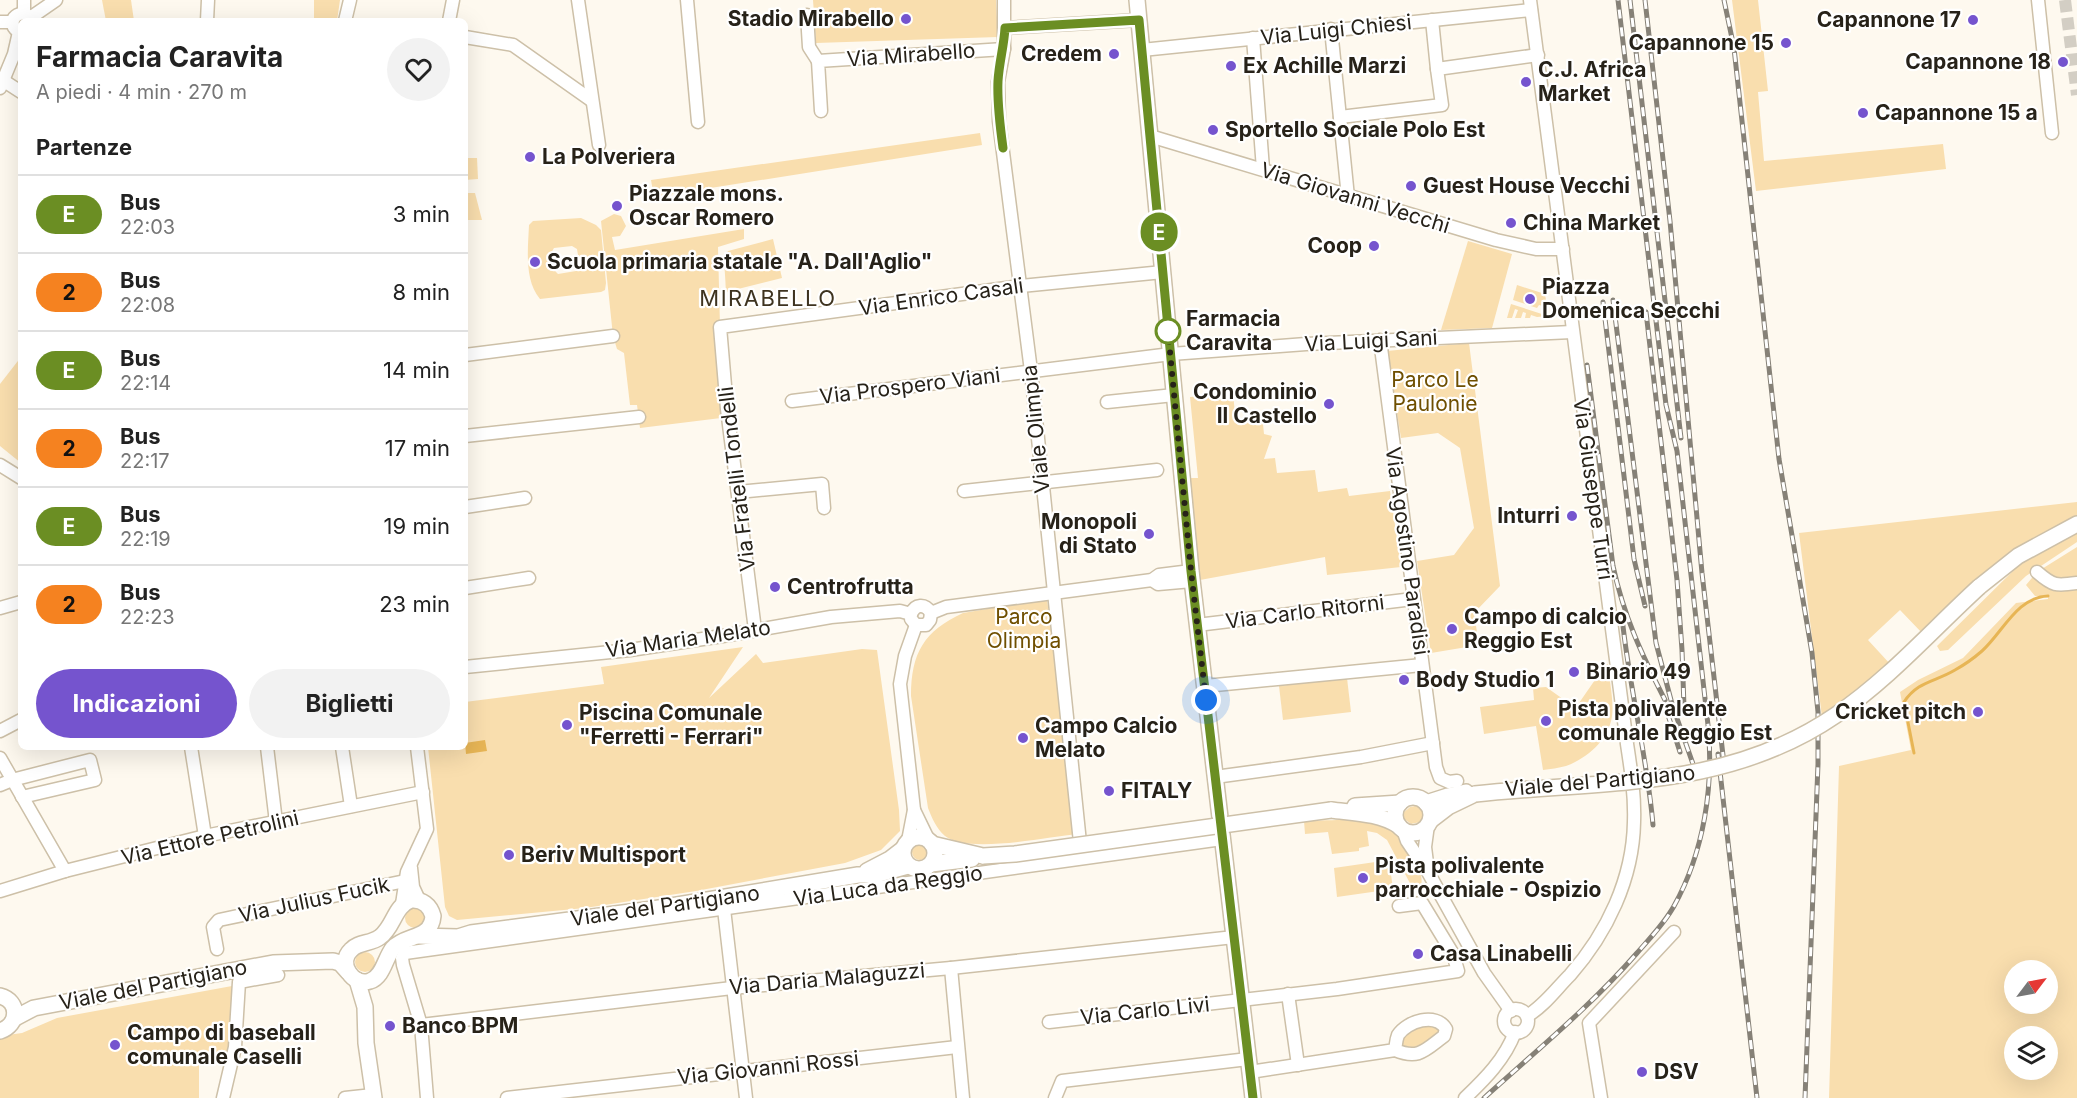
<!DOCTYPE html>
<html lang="it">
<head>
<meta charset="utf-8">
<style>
	:root { --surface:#fff; --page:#f2f2f2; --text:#222; --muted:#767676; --line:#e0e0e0; --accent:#7554ce }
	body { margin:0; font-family:Inter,sans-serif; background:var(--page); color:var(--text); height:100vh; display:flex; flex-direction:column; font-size:22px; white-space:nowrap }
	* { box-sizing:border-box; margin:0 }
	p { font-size:20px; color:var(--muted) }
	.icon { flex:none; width:33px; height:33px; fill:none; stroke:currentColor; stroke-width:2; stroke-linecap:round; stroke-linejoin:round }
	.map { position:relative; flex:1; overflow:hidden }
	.sheet { position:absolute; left:18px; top:18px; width:450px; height:732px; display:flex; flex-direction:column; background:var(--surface); border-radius:9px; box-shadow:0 6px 24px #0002 }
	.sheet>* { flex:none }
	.badge { padding:0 12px; border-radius:20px; font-size:21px; line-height:39px }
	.needle { width:39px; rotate:58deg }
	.tools { position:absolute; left:2004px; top:960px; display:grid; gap:12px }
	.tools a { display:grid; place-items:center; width:54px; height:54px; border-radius:50%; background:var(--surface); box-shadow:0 6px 24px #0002; font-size:30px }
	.you { position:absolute; width:30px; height:30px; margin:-15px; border:4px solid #fff; border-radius:50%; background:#1a73e8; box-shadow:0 0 0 9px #1a73e833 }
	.map>.badge { position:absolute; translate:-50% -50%; box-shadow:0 0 0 3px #fff }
	h2 { padding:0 18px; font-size:22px; line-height:54px }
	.round { display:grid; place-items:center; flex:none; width:63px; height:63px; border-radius:32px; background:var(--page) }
	.head { display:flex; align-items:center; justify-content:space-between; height:102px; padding:0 18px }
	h1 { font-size:28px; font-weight:700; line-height:45px }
	.primary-button { display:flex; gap:12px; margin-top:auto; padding:12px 18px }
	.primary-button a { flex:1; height:69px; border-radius:36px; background:var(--accent); color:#fff; font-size:24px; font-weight:700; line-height:69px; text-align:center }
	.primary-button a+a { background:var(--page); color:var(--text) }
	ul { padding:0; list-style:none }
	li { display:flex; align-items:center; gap:18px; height:78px; padding:0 18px; border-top:2px solid var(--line) }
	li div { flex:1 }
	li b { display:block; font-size:22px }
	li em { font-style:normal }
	li .badge { min-width:66px; font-weight:700; text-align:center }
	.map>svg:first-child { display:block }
	.green { fill:#f9deae; fill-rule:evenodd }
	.water { fill:#e7b555 }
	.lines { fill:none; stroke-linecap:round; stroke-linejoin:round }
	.stream { stroke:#e7b555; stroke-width:3 }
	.minor-tunnel { stroke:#d3cec4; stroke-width:12; stroke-dasharray:12 6; stroke-linecap:butt }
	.minor-casing { stroke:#cdc0a8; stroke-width:15 }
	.major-casing { stroke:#cdc0a8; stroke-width:18 }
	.minor { stroke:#fff; stroke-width:12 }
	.major { stroke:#fff; stroke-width:15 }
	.rail-casing { stroke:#868177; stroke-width:5 }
	.rail { stroke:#fff; stroke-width:3; stroke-dasharray:9; stroke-linecap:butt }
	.major-bridge-casing { stroke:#cdc0a8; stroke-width:18; stroke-linecap:butt }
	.major-bridge { stroke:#fff; stroke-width:15 }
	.line-casing { stroke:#fff; stroke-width:14 }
	.line { stroke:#6b8e23; stroke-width:9 }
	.walk { stroke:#272219; stroke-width:6; stroke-dasharray:0 10.8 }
	.poi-dot { fill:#7554ce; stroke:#fff; stroke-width:2 }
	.stop-dot { fill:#fff; stroke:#6b8e23; stroke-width:3 }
	.labels { text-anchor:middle; stroke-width:4.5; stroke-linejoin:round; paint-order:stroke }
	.poi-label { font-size:21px; font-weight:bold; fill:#272219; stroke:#fff; text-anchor:start }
	.street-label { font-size:21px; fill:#272219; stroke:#fff }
	.stop-label { font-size:21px; font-weight:bold; fill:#272219; stroke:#fff; text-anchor:start }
	.park-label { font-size:21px; fill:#6f4f00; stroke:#fff }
	.neighbourhood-label { font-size:22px; letter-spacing:1.5px; fill:#3e331f; stroke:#fff }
</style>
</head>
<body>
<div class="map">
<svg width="2077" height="1098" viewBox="0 0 2077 1098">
	<rect width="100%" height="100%" fill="#fef9ef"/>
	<!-- green -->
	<g class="green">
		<polygon points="102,0 131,0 134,21 106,21"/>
		<polygon points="314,0 340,0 337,21 314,21"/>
		<polygon points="813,0 996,0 998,37 816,43"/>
		<polygon points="1732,0 1758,0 1768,91 1758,92 1764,161 1943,144 1946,169 1756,191"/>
		<polygon points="980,133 982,145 654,197 651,180"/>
		<polygon points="465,158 477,158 478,179 465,180"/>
		<polygon points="465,193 475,193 482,220 465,220"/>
		<polygon points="614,214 621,216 626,226 620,236 612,237 615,250 744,229 744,239 718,247 720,327 729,417 640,428 637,405 630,405 624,353 617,349 613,336 601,221"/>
		<path d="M581,218l15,7 5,5 5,53 -1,7 -4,2 -61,7c-16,-19 -12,-50 -11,-74l4,-4zM572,246l5,3 3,18 -4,4 -18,3 -4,-4 -3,-17 3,-5z"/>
		<polygon points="773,239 782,278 726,292 724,258 728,251"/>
		<polygon points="1468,241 1512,254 1492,328 1441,330"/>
		<polygon points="1517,285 1545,294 1547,307 1539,305 1537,308 1513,300"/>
		<polygon points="1511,304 1548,316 1537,317 1531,315 1530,318 1525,318 1526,313 1523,312 1521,318 1515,318 1518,310 1515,309 1512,318 1507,318"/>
		<polygon points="1469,343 1500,586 1474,613 1479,645 1431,653 1417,561 1454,555 1474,528 1460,448 1438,433 1401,438 1387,351"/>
		<polygon points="21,357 21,463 0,446 0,384"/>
		<polygon points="1233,394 1235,413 1244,422 1256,419 1263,424 1264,434 1272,436 1264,459 1275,458 1277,473 1315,470 1318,492 1347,488 1349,496 1390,491 1401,567 1327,575 1325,557 1200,580 1188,478 1198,478 1190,397"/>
		<polygon points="2077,502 2077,519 1923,634 1900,610 1868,640 1891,665 1822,717 1799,533"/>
		<polygon points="2077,532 2077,542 2026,576 1948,650 1940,651 1937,646 2018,566 2044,549"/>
		<path d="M2077,547v551h-248l10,-332 72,-16 -11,-58 18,-12 45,-22 53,-55 32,-4v-3h-13l-9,-11 11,-13zM2014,970h34v34h-34zM2014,1036h34v34h-34z"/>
		<path d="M1047,599l30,235c-29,3 -110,20 -132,2 -9,-8 -13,-18 -17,-28l-17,-112c0,-43 13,-65 52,-83z"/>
		<polygon points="743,647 709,698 756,654 763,663 862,649 877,650 899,810 900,831 881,850 845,863 696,891 585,908 457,920 449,916 445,907 428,747 465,747 465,702 604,684 601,667"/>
		<path d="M1608,664c1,16 6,35 4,52 -3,23 -24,42 -46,50 -7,2 -16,3 -23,4l-7,-44 -52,8 -4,-27 54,-7 -1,-12 13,-1 24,17 9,-1 18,-26 -1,-6 -6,-5z"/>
		<polygon points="1347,678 1351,712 1283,720 1279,686"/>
		<polygon points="1415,806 1420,807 1425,815 1420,822 1411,824 1403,818 1403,813 1410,807"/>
		<path d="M1304,821c23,0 68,-5 87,8 11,8 16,20 22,31 4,8 11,16 8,25l-6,3 -3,-1 -25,-47 -10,-7 -10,-2 2,15 -10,2v3l-27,3 -4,-22 -23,2z"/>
		<circle cx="920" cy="852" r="8"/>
		<polygon points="1389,860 1393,889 1337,897 1334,868"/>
		<circle cx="415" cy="918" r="10"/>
		<circle cx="365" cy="962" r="10"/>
		<polygon points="232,986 229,1053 225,1062 199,1065 199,1098 0,1098 0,1036 22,1033 57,1018"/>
		<polygon points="1435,1023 1443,1032 1417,1051 1402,1046 1403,1036 1414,1028"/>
	</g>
	<!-- water -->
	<polygon class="water" points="485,740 487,751 466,754 465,743"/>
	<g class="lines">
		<!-- stream -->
		<path class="stream" d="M1914,753l-10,-51c14,-21 31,-20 51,-32 9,-5 19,-12 27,-19 21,-19 35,-54 66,-55"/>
		<!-- minor-tunnel -->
		<polyline class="minor-tunnel" points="2065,0 2077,95"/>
		<defs>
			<g id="minor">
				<polyline points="24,0 24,13"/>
				<polyline points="578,0 599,145"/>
				<polyline points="687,0 698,122"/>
				<polyline points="1004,0 1004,49 998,82 999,121 1031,371 1081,852"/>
				<polyline points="2038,0 2052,133"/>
				<polyline points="807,15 809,47 818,61"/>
				<polyline points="30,18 56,0"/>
				<polyline points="1432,20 1437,69"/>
				<polyline points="207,21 208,0"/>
				<polyline points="345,21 350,0"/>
				<polyline points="449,21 453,0"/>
				<polyline points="0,22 12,22"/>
				<polyline points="1005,28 1139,20"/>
				<polyline points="1331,29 1348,197"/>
				<path d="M21,32c-14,-4 -9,-21 5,-18l5,7"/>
				<polyline points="465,37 513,45 591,100"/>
				<polyline points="1253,38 1263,169"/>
				<polyline points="1142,50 1531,10"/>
				<polyline points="4,81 21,92"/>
				<polyline points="0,88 14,54 19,32"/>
				<polyline points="821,111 818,61 1004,49"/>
				<polyline points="1340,117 1442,105 1437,69 1538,55"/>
				<polyline points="1150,136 1496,240 1536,249 1563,249"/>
				<polyline points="1380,340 1436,767 1440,778 1449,782 1457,781"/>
				<polyline points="465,355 613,336"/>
				<polyline points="792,401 1171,354 1306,344 1572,332"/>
				<polyline points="1107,402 1174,395"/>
				<polyline points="465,436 639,417"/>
				<polyline points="0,465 21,478"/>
				<polyline points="964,491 1157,470"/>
				<polyline points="738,492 822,484 824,508"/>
				<polyline points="465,507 525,498"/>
				<path d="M2037,572c16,14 19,14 40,11"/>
				<polyline points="1152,580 1158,584 1192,581"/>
				<polyline points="465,588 529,578"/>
				<polyline points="0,608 21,602"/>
				<polyline points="931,613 946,607 1152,580 1159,575 1191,571"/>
				<path d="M911,614c4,-10 14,-11 20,-1"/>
				<polyline points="911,619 916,625 926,625 930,620 931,613"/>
				<polyline points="1197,625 1413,599"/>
				<polyline points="755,630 727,409 720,327 1021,286 1163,272"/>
				<polyline points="465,667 630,650 729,635 831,617 900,611 911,614"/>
				<polyline points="1205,686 1422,665"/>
				<polyline points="0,731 21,720"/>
				<polyline points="191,747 205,836"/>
				<polyline points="267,747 276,822"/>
				<polyline points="342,747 351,806"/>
				<polyline points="0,758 65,871"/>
				<polyline points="1215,777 1361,757 1433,743"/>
				<polyline points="0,785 12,780 90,760 95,780 22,797"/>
				<polyline points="914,810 929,841"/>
				<polyline points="1403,830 1407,841 1428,872 1484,973 1511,1011"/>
				<polyline points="908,841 914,810 900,684 905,656 916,625"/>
				<polyline points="411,868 413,887 419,900"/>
				<polyline points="1428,871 1425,847 1428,825"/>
				<polyline points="0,891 65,871 205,836 423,792"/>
				<polyline points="402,904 407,872 427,829 417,747"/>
				<polyline points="724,909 746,1098"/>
				<polyline points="217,949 213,927 219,920 405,881"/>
				<polyline points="951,968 963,1098"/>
				<polyline points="1288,994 1298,1065"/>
				<circle cx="1516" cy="1021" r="12"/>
				<path d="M1527,1016c17,-10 29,-27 43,-41 37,-42 63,-96 64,-153 1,-26 -3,-52 -7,-78l-97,-744"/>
				<polyline points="1049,1022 1337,989 1458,971 1453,954 1422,903 1399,906"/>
				<polyline points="421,1025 732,988 951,968 1234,937"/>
				<path d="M1250,1072l145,-22c24,10 30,0 49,-14l2,-7c-10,-17 -39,-8 -48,6 -2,5 -2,10 -3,15"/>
				<polyline points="223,1098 235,1047 239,982 278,975"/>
				<polyline points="345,1098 373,1095"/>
				<polyline points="427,1098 421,1025 403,965 402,958 405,953 1222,839"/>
				<polyline points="507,1098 957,1047"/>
				<polyline points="1055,1098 1062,1081 1248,1059"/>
				<path d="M1465,1098c20,-19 40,-39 50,-66"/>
				<polyline points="1601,1098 1589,1023 1674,932"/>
			</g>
			<g id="major">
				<polyline points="1137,0 1191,571 1253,1098"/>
				<polyline points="1979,587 2018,556 2077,524"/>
				<circle cx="1413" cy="815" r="18"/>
				<polyline points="1426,803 1448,796 1466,792"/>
				<polyline points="1355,806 1400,803"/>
				<path d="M1331,810c23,3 48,3 68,16"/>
				<polyline points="1431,820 1448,807 1475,794"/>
				<circle cx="919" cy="853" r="16"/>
				<polyline points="932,844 983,856"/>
				<polyline points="931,864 972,859"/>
				<polyline points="867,871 890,859 903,849"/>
				<path d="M411,900c11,-1 19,5 22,16 -2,24 -27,18 -40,32 -8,10 -10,29 -23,33 -17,6 -33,-18 -19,-31 7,-8 20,-6 29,-13 14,-10 14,-31 31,-37z"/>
				<polyline points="418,936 458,937 471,933 653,909 858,875 875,875 908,866"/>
				<polyline points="357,980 365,1007 366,1043 374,1098"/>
				<path d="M0,996c20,5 19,29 0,35"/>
				<polyline points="15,1018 34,1008 273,963 333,961 340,963 348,972"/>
			</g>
		</defs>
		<!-- minor casing -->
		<use href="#minor" class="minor-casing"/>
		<!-- major casing -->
		<use href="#major" class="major-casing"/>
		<!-- minor -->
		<use href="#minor" class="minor"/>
		<!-- major -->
		<use href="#major" class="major"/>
		<defs>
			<g id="rail">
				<polyline points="1630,0 1681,438"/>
				<polyline points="1645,0 1670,221 1702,573 1724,764"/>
				<polyline points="1724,0 1734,48 1779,459 1812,653 1818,712 1818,764 1805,1098"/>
				<polyline points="1613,300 1656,643 1672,704 1693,764"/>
				<polyline points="1603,302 1634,559 1645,606"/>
				<polyline points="1646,312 1677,580 1682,650 1684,707"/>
				<path d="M1587,365l26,201c11,51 29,89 52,134"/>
				<path d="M1622,617c7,70 25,138 31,208"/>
				<polyline points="1668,715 1680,752"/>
				<polyline points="1718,754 1757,1098"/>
				<path d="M1484,1098c52,-47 107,-92 153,-145 13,-15 27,-29 37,-47 30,-54 40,-120 34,-181l-31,-274 -11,-46 -48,-405"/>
			</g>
		</defs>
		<!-- rail casing -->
		<use href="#rail" class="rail-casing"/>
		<!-- rail -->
		<use href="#rail" class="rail"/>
		<defs>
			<g id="major-bridge">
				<path d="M1475,794c127,-14 250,-3 361,-79 53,-36 96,-85 143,-128"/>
				<polyline points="983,856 1015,854 1331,810"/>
			</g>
		</defs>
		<!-- major-bridge casing -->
		<use href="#major-bridge" class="major-bridge-casing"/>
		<!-- major-bridge -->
		<use href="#major-bridge" class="major-bridge"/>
	</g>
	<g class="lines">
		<defs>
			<path id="line" d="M1003,148c-3,-22 -6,-45 -5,-67 1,-18 6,-35 7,-53l134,-8 52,551 62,527"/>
		</defs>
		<!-- line casing -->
		<use href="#line" class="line-casing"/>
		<!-- line -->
		<use href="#line" class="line"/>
		<!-- walk -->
		<polyline class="walk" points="1168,331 1191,571 1206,700"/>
	</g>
	<!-- markers -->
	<g class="poi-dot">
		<circle cx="906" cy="19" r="6"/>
		<circle cx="1973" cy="20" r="6"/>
		<circle cx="1786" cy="43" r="6"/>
		<circle cx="1114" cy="54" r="6"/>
		<circle cx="2063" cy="62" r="6"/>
		<circle cx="1231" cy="66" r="6"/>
		<circle cx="1526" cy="82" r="6"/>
		<circle cx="1863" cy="113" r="6"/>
		<circle cx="1213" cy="130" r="6"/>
		<circle cx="530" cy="157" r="6"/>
		<circle cx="1411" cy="186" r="6"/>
		<circle cx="617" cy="206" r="6"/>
		<circle cx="1511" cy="223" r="6"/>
		<circle cx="1374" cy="246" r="6"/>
		<circle cx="535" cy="262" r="6"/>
		<circle cx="1530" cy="299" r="6"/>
		<circle cx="1329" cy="404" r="6"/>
		<circle cx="1572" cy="516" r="6"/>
		<circle cx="1149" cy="534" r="6"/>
		<circle cx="775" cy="587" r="6"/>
		<circle cx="1452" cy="629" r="6"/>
		<circle cx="1574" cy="672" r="6"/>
		<circle cx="1404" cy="680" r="6"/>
		<circle cx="1978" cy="712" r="6"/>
		<circle cx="1546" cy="721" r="6"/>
		<circle cx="567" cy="725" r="6"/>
		<circle cx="1023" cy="738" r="6"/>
		<circle cx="1109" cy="791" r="6"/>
		<circle cx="509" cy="855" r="6"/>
		<circle cx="1363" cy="878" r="6"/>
		<circle cx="1418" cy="954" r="6"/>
		<circle cx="390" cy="1026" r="6"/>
		<circle cx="115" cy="1045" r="6"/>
		<circle cx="1642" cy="1072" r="6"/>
	</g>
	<circle class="stop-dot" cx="1168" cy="331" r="12"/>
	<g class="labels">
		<!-- poi labels -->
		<g class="poi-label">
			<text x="894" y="26" text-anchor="end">Stadio Mirabello</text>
			<text x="1961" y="27" text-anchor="end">Capannone 17</text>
			<text x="1774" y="50" text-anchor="end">Capannone 15</text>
			<text x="1102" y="61" text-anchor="end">Credem</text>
			<text x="2051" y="69" text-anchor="end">Capannone 18</text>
			<text x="1243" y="73">Ex Achille Marzi</text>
			<text x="1538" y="77">C.J. Africa<tspan x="1538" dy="24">Market</tspan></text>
			<text x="1875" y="120">Capannone 15 a</text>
			<text x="1225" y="137">Sportello Sociale Polo Est</text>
			<text x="542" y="164">La Polveriera</text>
			<text x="1423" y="193">Guest House Vecchi</text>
			<text x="629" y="201">Piazzale mons.<tspan x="629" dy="24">Oscar Romero</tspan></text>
			<text x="1523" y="230">China Market</text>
			<text x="1362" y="253" text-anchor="end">Coop</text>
			<text x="547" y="269">Scuola primaria statale "A. Dall'Aglio"</text>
			<text x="1542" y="294">Piazza<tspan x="1542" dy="24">Domenica Secchi</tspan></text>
			<text x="1317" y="399" text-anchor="end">Condominio<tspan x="1317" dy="24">Il Castello</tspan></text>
			<text x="1560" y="523" text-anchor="end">Inturri</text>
			<text x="1137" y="529" text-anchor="end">Monopoli<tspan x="1137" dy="24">di Stato</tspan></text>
			<text x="787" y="594">Centrofrutta</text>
			<text x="1464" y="624">Campo di calcio<tspan x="1464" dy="24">Reggio Est</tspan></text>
			<text x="1586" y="679">Binario 49</text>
			<text x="1416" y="687">Body Studio 1</text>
			<text x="1558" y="716">Pista polivalente<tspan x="1558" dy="24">comunale Reggio Est</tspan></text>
			<text x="1966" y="719" text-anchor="end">Cricket pitch</text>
			<text x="579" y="720">Piscina Comunale<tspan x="579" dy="24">"Ferretti - Ferrari"</tspan></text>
			<text x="1035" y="733">Campo Calcio<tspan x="1035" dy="24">Melato</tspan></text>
			<text x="1121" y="798">FITALY</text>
			<text x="521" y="862">Beriv Multisport</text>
			<text x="1375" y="873">Pista polivalente<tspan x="1375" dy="24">parrocchiale - Ospizio</tspan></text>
			<text x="1430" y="961">Casa Linabelli</text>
			<text x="402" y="1033">Banco BPM</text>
			<text x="127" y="1040">Campo di baseball<tspan x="127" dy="24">comunale Caselli</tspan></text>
			<text x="1654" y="1079">DSV</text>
		</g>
		<!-- street labels -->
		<g class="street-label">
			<text transform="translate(1336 30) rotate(-6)" y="7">Via Luigi Chiesi</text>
			<text transform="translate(911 55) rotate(-4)" y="7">Via Mirabello</text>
			<text transform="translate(1355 198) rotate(17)" y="7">Via Giovanni Vecchi</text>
			<text transform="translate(941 297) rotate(-8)" y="7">Via Enrico Casali</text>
			<text transform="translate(1371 341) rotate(-3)" y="7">Via Luigi Sani</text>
			<text transform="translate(910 386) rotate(-7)" y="7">Via Prospero Viani</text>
			<text transform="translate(1036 429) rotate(-96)" y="7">Viale Olimpia</text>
			<text transform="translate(737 479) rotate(-97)" y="7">Via Fratelli Tondelli</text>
			<text transform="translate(1593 489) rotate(82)" y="7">Via Giuseppe Turri</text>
			<text transform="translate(1407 551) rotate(82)" y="7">Via Agostino Paradisi</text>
			<text transform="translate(1305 612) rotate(-7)" y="7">Via Carlo Ritorni</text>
			<text transform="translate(688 639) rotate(-8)" y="7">Via Maria Melato</text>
			<text transform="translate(1600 781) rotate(-5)" y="7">Viale del Partigiano</text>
			<text transform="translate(210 838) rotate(-13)" y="7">Via Ettore Petrolini</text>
			<text transform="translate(888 886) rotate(-8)" y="7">Via Luca da Reggio</text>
			<text transform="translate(314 900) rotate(-12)" y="7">Via Julius Fucik</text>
			<text transform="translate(665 906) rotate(-8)" y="7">Viale del Partigiano</text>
			<text transform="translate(827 979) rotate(-5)" y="7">Via Daria Malaguzzi</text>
			<text transform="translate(153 985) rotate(-11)" y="7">Viale del Partigiano</text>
			<text transform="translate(1145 1011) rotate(-6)" y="7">Via Carlo Livi</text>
			<text transform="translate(768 1068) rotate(-6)" y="7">Via Giovanni Rossi</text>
		</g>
		<!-- stop labels -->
		<g class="stop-label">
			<text x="1186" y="326">Farmacia<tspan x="1186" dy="24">Caravita</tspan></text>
		</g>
		<!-- park labels -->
		<g class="park-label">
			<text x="1435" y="387">Parco Le<tspan x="1435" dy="24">Paulonie</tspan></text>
			<text x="1024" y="624">Parco<tspan x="1024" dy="24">Olimpia</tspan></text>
		</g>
		<!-- neighbourhood labels -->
		<g class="neighbourhood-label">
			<text x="768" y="306">MIRABELLO</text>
		</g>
	</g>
</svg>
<div class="tools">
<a><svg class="needle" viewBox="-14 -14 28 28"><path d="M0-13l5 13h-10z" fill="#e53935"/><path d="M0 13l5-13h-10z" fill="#767676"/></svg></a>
<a><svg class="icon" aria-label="layers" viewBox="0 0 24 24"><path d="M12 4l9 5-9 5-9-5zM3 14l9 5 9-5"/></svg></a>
</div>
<div class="you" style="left:1206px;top:700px"></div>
<b class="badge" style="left:1159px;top:232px;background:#6b8e23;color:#fff">E</b>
<section class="sheet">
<div class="head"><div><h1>Farmacia Caravita</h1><p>A piedi · 4 min · 270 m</p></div><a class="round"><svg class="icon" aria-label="heart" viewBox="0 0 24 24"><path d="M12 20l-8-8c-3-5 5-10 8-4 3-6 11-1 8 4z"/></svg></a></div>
<h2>Partenze</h2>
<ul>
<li><span class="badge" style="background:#6b8e23;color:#fff">E</span><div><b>Bus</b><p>22:03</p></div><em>3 min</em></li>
<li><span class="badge" style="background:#f58220;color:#111">2</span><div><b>Bus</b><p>22:08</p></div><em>8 min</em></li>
<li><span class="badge" style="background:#6b8e23;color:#fff">E</span><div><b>Bus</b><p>22:14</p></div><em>14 min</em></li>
<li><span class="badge" style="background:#f58220;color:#111">2</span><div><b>Bus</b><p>22:17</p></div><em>17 min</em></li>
<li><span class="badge" style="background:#6b8e23;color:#fff">E</span><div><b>Bus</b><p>22:19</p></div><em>19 min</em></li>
<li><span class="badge" style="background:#f58220;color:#111">2</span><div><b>Bus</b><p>22:23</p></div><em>23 min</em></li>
</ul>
<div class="primary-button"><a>Indicazioni</a><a>Biglietti</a></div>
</section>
</div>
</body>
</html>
